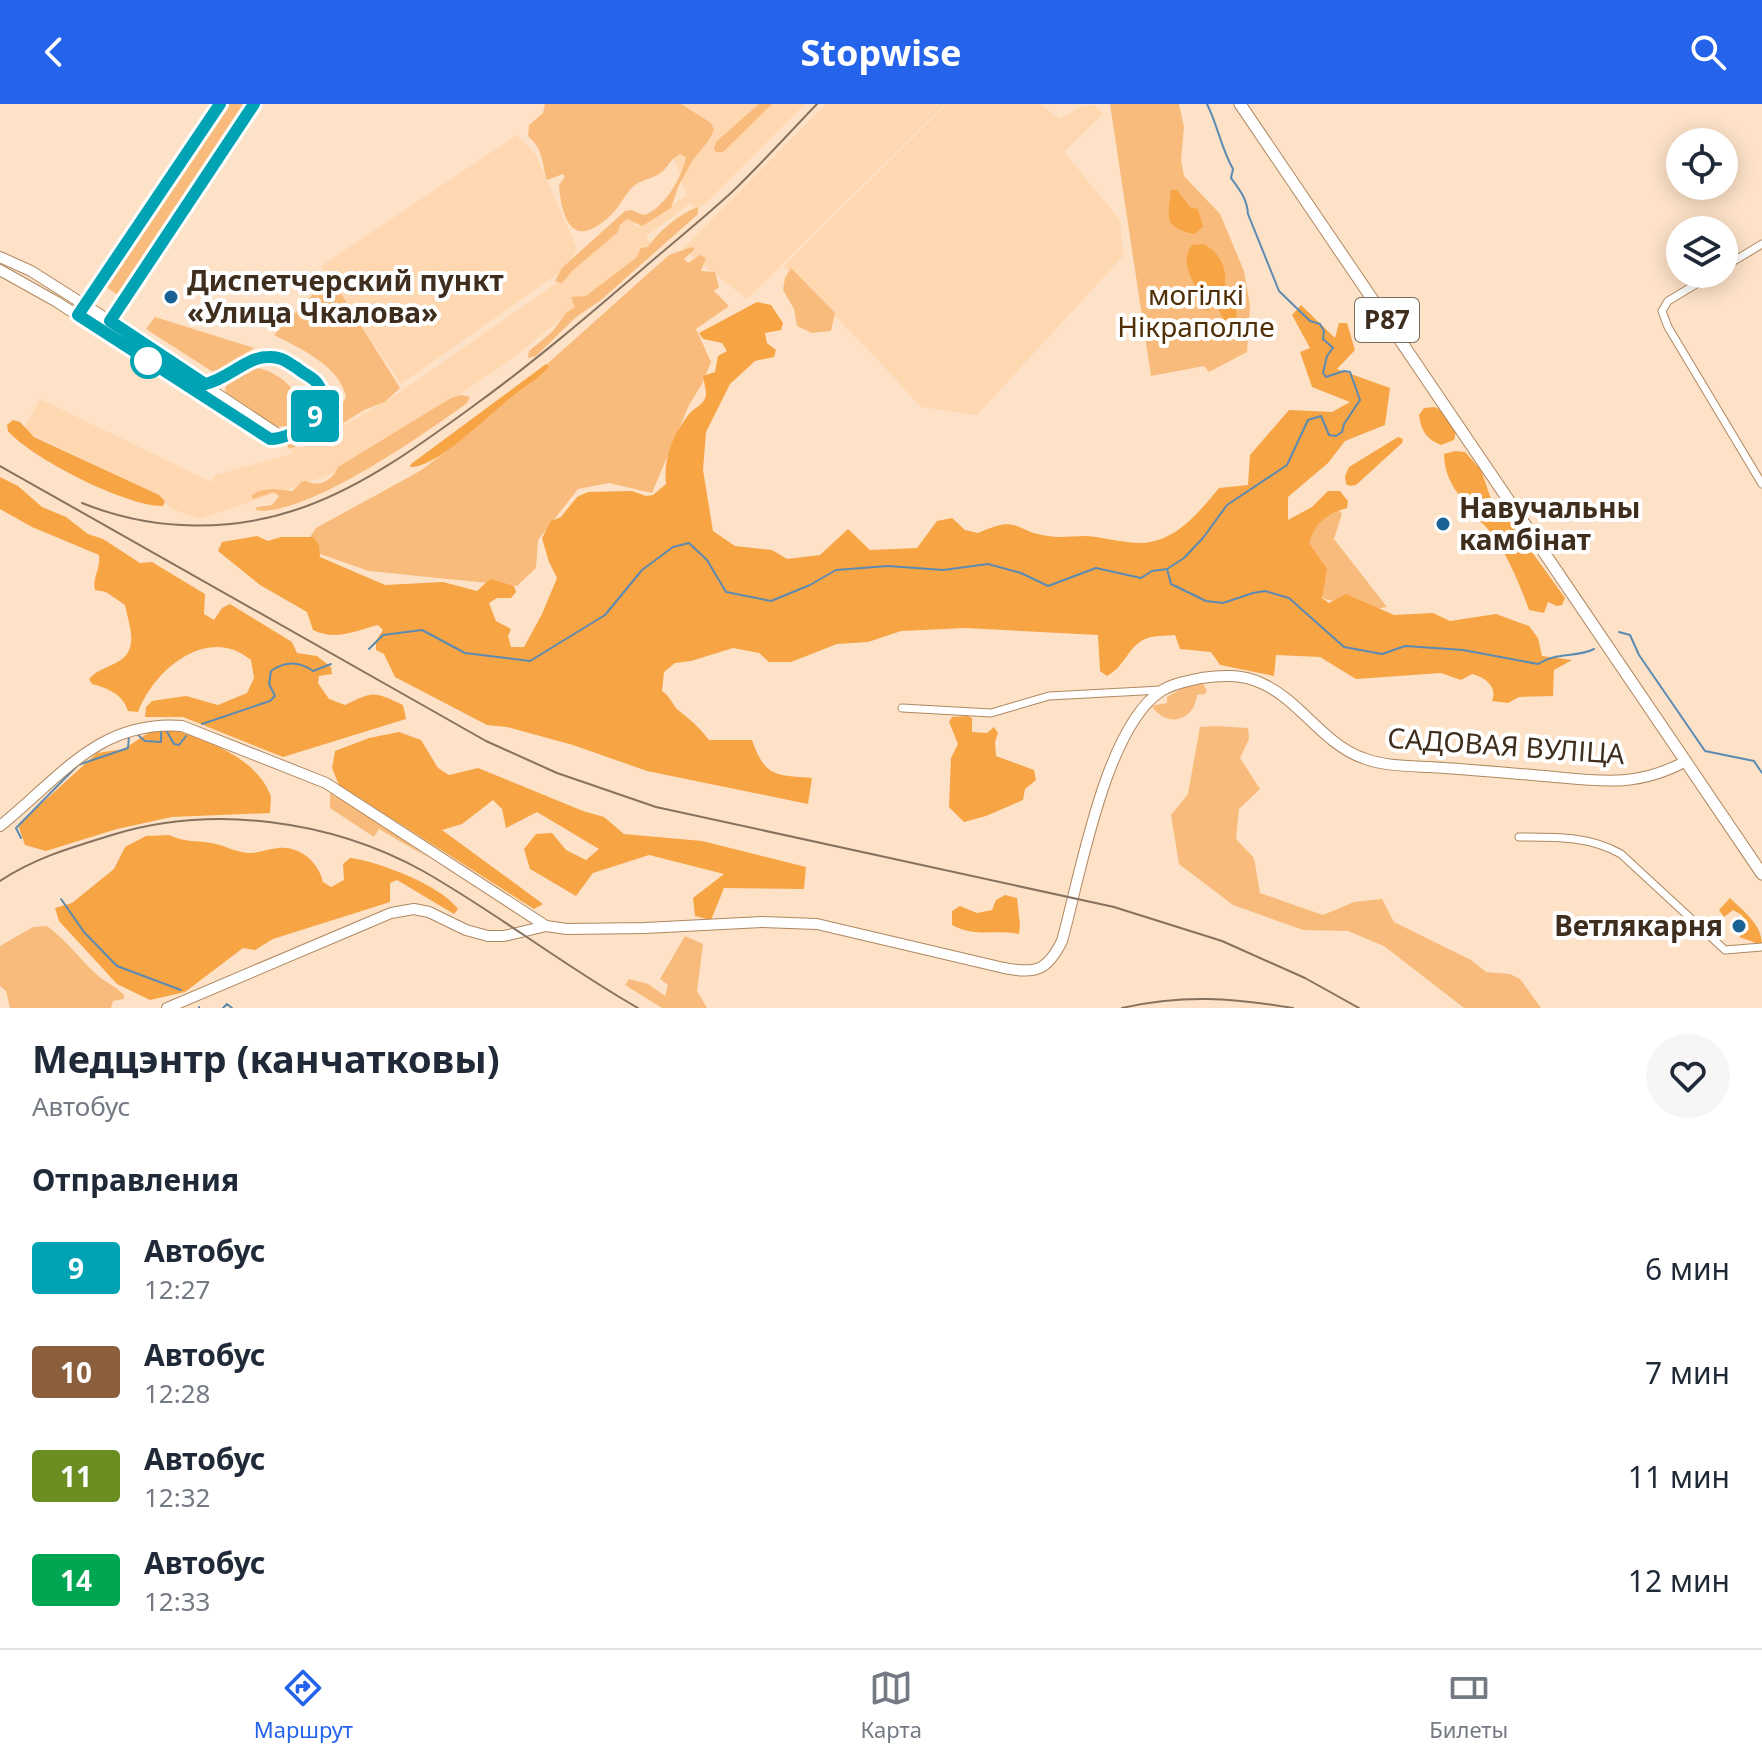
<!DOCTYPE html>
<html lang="ru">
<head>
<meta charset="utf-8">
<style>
	:root { --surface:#fff; --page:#f6f6f7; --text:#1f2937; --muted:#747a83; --line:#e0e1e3; --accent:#2563eb }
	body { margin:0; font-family:"Noto Sans",sans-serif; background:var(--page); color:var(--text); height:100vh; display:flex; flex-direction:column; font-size:30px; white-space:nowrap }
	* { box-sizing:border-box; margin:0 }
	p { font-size:26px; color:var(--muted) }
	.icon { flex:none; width:44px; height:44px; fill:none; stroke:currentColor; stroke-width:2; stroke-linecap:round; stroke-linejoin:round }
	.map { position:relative; height:904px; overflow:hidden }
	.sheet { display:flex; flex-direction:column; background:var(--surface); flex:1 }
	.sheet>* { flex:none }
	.badge { padding:0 16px; border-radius:6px; font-size:28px; line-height:52px }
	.fabs { position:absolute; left:1666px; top:24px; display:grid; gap:16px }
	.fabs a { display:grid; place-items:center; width:72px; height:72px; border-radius:50%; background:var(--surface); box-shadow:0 4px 20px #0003; font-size:40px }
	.map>.badge { position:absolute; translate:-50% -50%; box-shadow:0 0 0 4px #fff }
	h2 { padding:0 32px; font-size:30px; line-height:72px }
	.round { display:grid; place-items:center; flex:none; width:84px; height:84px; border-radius:42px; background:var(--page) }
	.overview { display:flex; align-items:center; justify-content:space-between; height:136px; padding:0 32px }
	h1 { font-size:38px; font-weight:700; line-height:60px }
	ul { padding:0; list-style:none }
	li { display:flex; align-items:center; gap:24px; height:104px; padding:0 32px }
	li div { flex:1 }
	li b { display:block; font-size:30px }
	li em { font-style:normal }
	li .badge { min-width:88px; font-weight:700; text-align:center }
	header { display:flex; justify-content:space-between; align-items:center; height:104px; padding:0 32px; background:var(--accent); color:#fff; font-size:36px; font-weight:700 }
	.menu { display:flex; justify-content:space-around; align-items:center; height:112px; border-top:2px solid var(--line); background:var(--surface); font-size:22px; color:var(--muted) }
	.menu a { display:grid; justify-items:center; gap:4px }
	.menu .active { color:var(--accent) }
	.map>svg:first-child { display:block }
	.built { fill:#ffd7b0 }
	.green { fill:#f9bb7b }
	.forest { fill:#f7a445 }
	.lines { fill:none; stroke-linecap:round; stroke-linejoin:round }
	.stream { stroke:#5c8ab1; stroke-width:2 }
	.street-casing { stroke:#b0875f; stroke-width:9 }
	.secondary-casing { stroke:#b0875f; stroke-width:12 }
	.primary-casing { stroke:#b0875f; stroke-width:13 }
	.street { stroke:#fff; stroke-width:7 }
	.secondary { stroke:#fff; stroke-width:10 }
	.primary { stroke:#fff; stroke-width:11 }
	.rail { stroke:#87725e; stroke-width:2 }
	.line-casing { stroke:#fff; stroke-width:18 }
	.line { stroke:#00a3b4; stroke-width:12 }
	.poi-dot { fill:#1a6195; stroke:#fff; stroke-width:3 }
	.stop-dot { fill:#fff; stroke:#00a3b4; stroke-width:4 }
	.labels { text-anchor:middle; stroke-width:8; stroke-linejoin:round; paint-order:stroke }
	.shield { fill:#fff; stroke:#796d61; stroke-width:2 }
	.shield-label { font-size:26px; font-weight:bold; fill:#3f2e1d }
	.poi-label { font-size:28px; font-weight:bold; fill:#3f2e1d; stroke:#fff; text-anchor:start }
	.park-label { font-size:28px; fill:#503007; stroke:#fff }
	.street-label { font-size:28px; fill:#3f2e1d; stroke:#fff }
</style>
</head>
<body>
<header><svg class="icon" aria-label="back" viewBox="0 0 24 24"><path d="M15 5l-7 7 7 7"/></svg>Stopwise<svg class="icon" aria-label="search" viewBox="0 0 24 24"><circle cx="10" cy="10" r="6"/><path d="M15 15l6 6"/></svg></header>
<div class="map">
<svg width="1762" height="904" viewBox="0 0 1762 904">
	<rect width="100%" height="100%" fill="#fde2c8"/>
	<!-- built -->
	<g class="built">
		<polygon points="654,0 805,0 704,101 694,104 691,99 646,132 651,141 513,254 399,332 332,370 200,415 170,404 162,393 23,326 40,295 211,378 215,371 291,350 291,346 302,342 305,344 390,295 551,183 620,124 619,119 628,112 638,124 687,91"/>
		<polygon points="826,0 945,0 747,195 683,145"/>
		<polygon points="947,0 1040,0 1059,15 1081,3 1095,1 1103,10 1064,48 1120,116 1123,152 977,311 921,303 864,241 784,162"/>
		<polygon points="517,31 536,51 577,145 567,163 401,280 321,162"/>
	</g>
	<!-- green -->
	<g class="green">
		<polygon points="225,0 245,0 118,191 104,182"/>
		<path d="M545,0h136l30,19 3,7 -5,10 -17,21 -14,26 -7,21 -29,18 -15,-7 -7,6 -2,7 -46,39 -10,12 -7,-2 7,-13 63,-57 7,-1 11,5c20,-4 40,-39 43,-58l-6,-3c-9,5 -10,10 -17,17 -7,7 -20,8 -28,14 -10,8 -14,20 -23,29 -38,37 -50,8 -53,-29l6,-8 -2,-3 -16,6c-6,-18 -2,-28 -19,-44l1,-11 14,-12z"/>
		<polygon points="759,0 772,0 723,48 716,48 714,45 716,38"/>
		<polygon points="1110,0 1179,0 1184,23 1181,56 1184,72 1220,110 1244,167 1250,202 1247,248 1209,268 1204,262 1151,272"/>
		<path d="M698,103v7l-97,86 -25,17 -40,39 -8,2 1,-7 23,-19 14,-19 9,-6 -4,-10 15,-1 50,-38 5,-10 7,-1c10,-15 32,-34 50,-40z"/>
		<polygon points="692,143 695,145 684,155 688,159 700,151 706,154 701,167 715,168 719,183 714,187 729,202 696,225 711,258 702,280 689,301 652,389 609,379 578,385 538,436 536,464 517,482 369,467 320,450 308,436 316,424 420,367 470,329 669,151"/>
		<polygon points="791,164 835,209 831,227 812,229 797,222 794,205 783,186 785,174"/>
		<path d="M330,172l70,112 -15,14 -21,8 -59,37 -2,-3 -14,5 -2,-5 49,-28 10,-19c-6,-31 -45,-48 -72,-62z"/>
		<polygon points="155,213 254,244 217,268 213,268 146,225"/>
		<path d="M256,264c18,1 46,23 45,42l-13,16 -12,1 -51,-35 1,-7z"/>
		<path d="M462,291l8,2 -3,6c-41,30 -164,116 -212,107l2,-3 15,-2 7,-9 -5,-4 -21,7 -2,-3c12,-10 28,-6 42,-5l8,-9 5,-1c13,7 27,-1 32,-14l113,-69z"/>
		<polygon points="1331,397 1342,410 1334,435 1387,503 1376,505 1324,495 1295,446"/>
		<path d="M1203,580l4,7 -2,3 -8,1c-3,27 -31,33 -45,11l15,-3v-6l19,-11z"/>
		<polygon points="1216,622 1248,624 1249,635 1240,654 1260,685 1239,705 1236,735 1254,754 1260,789 1323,811 1354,798 1382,795 1394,818 1471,856 1486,868 1510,870 1520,875 1541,904 1464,904 1384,842 1348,827 1303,826 1233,801 1179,760 1171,711 1188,690 1200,623"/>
		<polygon points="330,689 375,715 427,753 379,725 374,733 330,704"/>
		<path d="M47,822c20,15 33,33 51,50 9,7 19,11 26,19v4l-11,2 -2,7h-101l-4,-17 -6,-5v-40l33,-19z"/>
		<polygon points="685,832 703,840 697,887 707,904 662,904 625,881 629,875 648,880 665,892 668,881 660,875"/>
	</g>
	<!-- forest -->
	<g class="forest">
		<path d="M1171,86h6l13,17 8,2 5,18 -9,7c-31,-7 -26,-15 -23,-44z"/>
		<path d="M1204,140c19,12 24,26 20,48 5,11 15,12 12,26l-11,2c-10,-9 -4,-23 -13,-31l-6,3 4,16 -1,3 -8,-2c0,-24 -25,-42 -9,-64z"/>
		<path d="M757,198l14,3 12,18 -2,7 -16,3 2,10 9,7 -2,7 -19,4 -25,23 -24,48 -3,38 10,61 22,15 37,4 15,9 33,-4 28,-26 22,21 47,-2 20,-27 15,-3 13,12 13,3c42,-19 34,-2 70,3 12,2 25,0 37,0 19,1 37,7 56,7 35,-1 58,-31 78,-55l29,-3 2,-30 39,-45 43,2 18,-10 -38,-15 -12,-35 10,-4 -18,-33 9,-10 34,33 4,-15h8l8,27 -18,19 53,19 -5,37 -40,16 -17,22 -40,34v23l24,-13 16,-16h12l8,10 -1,7c-21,6 -31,14 -38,35l18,26 -5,29 7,5 17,-9 48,21 39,-2 17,8 46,-7 33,12 9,12 4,18 30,4 -18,10 -1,26 -34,1 -11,6 -16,-2c6,-14 -7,-24 -20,-27l-11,6 -20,-7 -85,6 -36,-22 -44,-2 -2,21 -54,-11 -9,-13 -31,-3 -5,-14c-9,1 -24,0 -32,5 -16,9 -18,26 -36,36l-7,-5 -2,-36 -132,-7 -65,3 -33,11 -31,2 -46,18h-22l-10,-9 -26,-5 -42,13 -16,2 -11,9 -2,19c9,6 10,14 17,20 12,9 21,17 30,29h43c13,37 23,35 60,38l-4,26 -161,-33 -74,-26 -66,-18 -20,-2 -92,-48 -11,-23 -8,-4v-9l7,-11 -5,-5c-23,6 -43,16 -65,5l-6,-18 -47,-27 -42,-34 4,-9 35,-6 11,5 13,-4h32l6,8 1,12 65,28 58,-3 34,9 13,-12 24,7 2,6 -5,6h-14l-8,5 7,18 15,8 -3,7 3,11h13l18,-33 15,-36 -8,-16 -7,-24 9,-17 10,-4 16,-20 11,-5 44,-1 14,5 7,-1 13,-11c-3,-25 7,-50 23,-70 6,-7 15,-9 17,-19 0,-6 -2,-13 -3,-19l12,-4 3,-16 9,-5 -5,-8 -19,-4 -4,-6z"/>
		<path d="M546,260l3,3c-9,11 -23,18 -34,27 -22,17 -78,75 -105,73l1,-3z"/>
		<path d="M1434,303l8,3 14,22 -2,8 -13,5c-15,-6 -20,-15 -22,-30l5,-7z"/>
		<path d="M13,316l7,2 14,15 125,58 6,6 -2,5c-36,1 -132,-48 -155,-75l-1,-6z"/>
		<polygon points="1398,333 1403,335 1402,339 1356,381 1350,382 1346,380 1345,372 1349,363"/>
		<path d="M1455,347l10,1 16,18 10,29 -14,8c-20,-6 -33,-32 -33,-53z"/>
		<path d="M0,373l18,9 24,21 24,10 22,17 15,5 37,24 12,-1 53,32 -1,20 10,6 8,-12 8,-4 62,38 5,11 20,3 14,11 1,7 -13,2 -1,7 11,16 16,6c29,-14 28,-14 58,0l3,14 -123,38 -100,-40h-38l1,-10 6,-6 34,-5 32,9 29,-12 7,-15 -3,-18c-43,-36 -97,9 -113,52l-10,-1c-5,-17 -21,-23 -36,-27l-3,-5c10,-11 22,-12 33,-20 17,-13 6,-37 3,-54l-19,-13 -11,-2c-3,-12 6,-22 4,-35l-67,-28 -32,-18z"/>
		<path d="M1496,398l69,96 -3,7 -5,1 -9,-4 -4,11 -15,-3c-10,-28 -29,-75 -53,-92l3,-7z"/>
		<polygon points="968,612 972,614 972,628 987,629 994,623 998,629 995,638 996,652 1034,666 1036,676 1025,685 1023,696 986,712 964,718 949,703 951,654 958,640 949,618 952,613"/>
		<path d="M167,623c36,13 86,27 103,67 2,5 0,13 0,19l-98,4 -55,12 -71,22 -21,-6 -7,-20 79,-72 27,-4 24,-16z"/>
		<polygon points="399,628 421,636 438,664 449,671 478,664 583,707 604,713 624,730 702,737 806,763 804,785 724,784 711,816 695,812 693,794 724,770 649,751 593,769 576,792 530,765 524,745 536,730 552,729 566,746 586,756 599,745 537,708 506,724 502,705 493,696 462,720 442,726 543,800 534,805 339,681 332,664 335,647 369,634"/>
		<path d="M169,731c19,8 24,5 42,8 13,2 24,9 37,10 12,0 19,-4 30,-5 22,-3 41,15 45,34l8,5 13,-7 -1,-16 7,-6c28,3 92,28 108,51l-4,5 -57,-34 -7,3v19l-117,37 -18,11 -12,-2 -58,44 -35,8 -33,-16 -58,-63 -4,-13 17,-5 42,-34 11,-22 21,-11z"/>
		<path d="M1005,791l12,3 3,27 -1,9c-26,-5 -42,4 -67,-9v-14l8,-5 17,7 15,-3 4,-10z"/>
		<path d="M1730,794c14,14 32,26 32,47l-23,-8 10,-8 -7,-14 -9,-5 -9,7 -5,-7z"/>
	</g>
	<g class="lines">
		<!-- stream -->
		<g class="stream">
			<path d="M1167,465l4,15 35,17 17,2 30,-10 12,-2 24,7 55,49 38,7 23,-8 58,4 75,14c18,-12 38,-6 56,-15"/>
			<polyline points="1619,528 1630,531 1639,551 1705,647 1754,657 1762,669"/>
			<path d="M369,545l14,-14 39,-5 43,23 65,8 75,-46 37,-45 31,-23 16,-4 18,17 19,32 45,9 39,-16 26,-15 52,-4 55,4 45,-6 33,9 27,13 48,-18 45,10 11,-7 15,-2 17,-11 19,-20 24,-33 60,-40 21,-45 13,-4 8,19 7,1 6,-4 2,-8 16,-24 -10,-28 -6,-1 -18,6 -3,-4 4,-17 6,-8 -10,-9 1,-8 -4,-7 -10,-3 -31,-30 -31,-77c-1,-15 -8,-24 -17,-36l2,-9c-12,-21 -15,-43 -26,-65"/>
			<path d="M202,620l68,-23 5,-5 -6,-12 2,-13c14,-10 28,-10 42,0l18,-7"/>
			<polyline points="166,626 174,640 179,641 186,632"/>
			<polyline points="137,630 145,637 161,638 161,628"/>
			<polyline points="21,734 16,724 78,661 128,644 129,632"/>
			<polyline points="61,795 84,828 117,862 181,886"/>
			<polyline points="199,903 199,904"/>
			<polyline points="223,904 227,900 232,904"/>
		</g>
		<defs>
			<g id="street">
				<polyline points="1724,163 1762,140"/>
				<polyline points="1713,170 1668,197 1662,207 1668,223 1762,380"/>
				<polyline points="110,217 285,333"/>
				<path d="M103,228l167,107c23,0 68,-28 47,-56 -4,-6 -14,-11 -20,-15 -10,-6 -17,-12 -29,-11 -22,0 -41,23 -63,27"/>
				<polyline points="902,604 991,609 1049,592 1161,586"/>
				<path d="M1519,733c37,0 70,-1 102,17l104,96 37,-3"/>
			</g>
			<g id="secondary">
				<polyline points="0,153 31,167 110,217"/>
				<polyline points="0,166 57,198 103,228 254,0"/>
				<polyline points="78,211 220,0"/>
				<path d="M0,722c60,-48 98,-106 182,-100l144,57 220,143"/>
				<path d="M167,904l224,-95 23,-4 15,3 37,18 22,6h16l42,-10 21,3 78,-1 117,-6 55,2 187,44c32,6 43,3 58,-27 18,-64 43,-213 99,-250 12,-8 27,-10 40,-13 21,-3 41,-4 60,5 39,17 62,61 102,75 20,8 45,8 66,9 34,2 69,5 103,8 57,4 100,16 154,-14"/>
			</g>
			<polyline id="primary" points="1240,0 1762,770"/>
		</defs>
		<!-- street casing -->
		<use href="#street" class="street-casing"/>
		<!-- secondary casing -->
		<use href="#secondary" class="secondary-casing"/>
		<!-- primary casing -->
		<use href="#primary" class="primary-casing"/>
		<!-- street -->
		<use href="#street" class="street"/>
		<!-- secondary -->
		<use href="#secondary" class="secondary"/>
		<!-- primary -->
		<use href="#primary" class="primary"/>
		<!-- rail -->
		<g class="rail">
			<polyline points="0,362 486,637 557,669 656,703 1114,803 1222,837 1305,874 1359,904"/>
			<path d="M82,399c72,29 152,30 225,3 60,-22 114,-62 165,-99 61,-44 117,-92 174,-141 29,-25 59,-49 87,-75 29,-28 56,-58 84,-87"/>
			<path d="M0,777c34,-23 73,-34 112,-46 101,-31 219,-15 311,36 74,42 141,95 215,137"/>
			<path d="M1122,904c61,-14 111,-10 171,0"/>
		</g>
	</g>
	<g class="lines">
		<defs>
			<path id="line" d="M220,0l-142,211 192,124c23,0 68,-28 47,-56 -4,-6 -15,-10 -20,-15 -10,-6 -17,-12 -29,-11 -22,0 -41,23 -63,27l-95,-63 144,-217"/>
		</defs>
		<!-- line casing -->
		<use href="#line" class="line-casing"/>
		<!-- line -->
		<use href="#line" class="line"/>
	</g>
	<!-- markers -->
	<g class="poi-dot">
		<circle cx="171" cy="193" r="8"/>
		<circle cx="1443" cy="420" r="8"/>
		<circle cx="1739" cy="822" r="8"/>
	</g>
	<circle class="stop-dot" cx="148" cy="257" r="16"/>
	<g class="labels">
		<!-- shield labels -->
		<rect class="shield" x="1355" y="194" width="64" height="44" rx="6"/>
		<g class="shield-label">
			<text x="1387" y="225">Р87</text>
		</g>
		<!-- poi labels -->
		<g class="poi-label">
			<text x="187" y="187">Диспетчерский пункт<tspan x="187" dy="32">«Улица Чкалова»</tspan></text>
			<text x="1459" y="414">Навучальны<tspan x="1459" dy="32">камбінат</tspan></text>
			<text x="1723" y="832" text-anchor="end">Ветлякарня</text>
		</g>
		<!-- park labels -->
		<g class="park-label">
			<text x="1196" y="201">могілкі<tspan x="1196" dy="32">Нікраполле</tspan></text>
		</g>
		<!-- street labels -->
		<g class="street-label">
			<text transform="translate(1506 642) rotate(4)" y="10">САДОВАЯ ВУЛІЦА</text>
		</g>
	</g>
</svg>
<div class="fabs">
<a><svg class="icon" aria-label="locate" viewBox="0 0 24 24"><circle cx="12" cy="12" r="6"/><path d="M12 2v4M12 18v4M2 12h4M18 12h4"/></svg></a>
<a><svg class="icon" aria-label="layers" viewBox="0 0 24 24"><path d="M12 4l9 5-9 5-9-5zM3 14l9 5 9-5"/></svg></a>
</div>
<b class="badge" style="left:315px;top:312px;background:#00a3b4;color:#fff">9</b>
</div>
<section class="sheet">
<div class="overview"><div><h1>Медцэнтр (канчатковы)</h1><p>Автобус</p></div><a class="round"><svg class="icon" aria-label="heart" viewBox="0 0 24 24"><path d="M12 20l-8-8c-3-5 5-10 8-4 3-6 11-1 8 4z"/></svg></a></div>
<h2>Отправления</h2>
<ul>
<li><span class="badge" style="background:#00a3b4;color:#fff">9</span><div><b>Автобус</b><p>12:27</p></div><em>6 мин</em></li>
<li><span class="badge" style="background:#8b5e3c;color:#fff">10</span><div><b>Автобус</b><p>12:28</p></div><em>7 мин</em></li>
<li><span class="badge" style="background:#6b8e23;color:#fff">11</span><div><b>Автобус</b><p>12:32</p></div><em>11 мин</em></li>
<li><span class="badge" style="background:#00a651;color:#fff">14</span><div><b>Автобус</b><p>12:33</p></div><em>12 мин</em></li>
</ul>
</section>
<nav class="menu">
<a class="active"><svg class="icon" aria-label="directions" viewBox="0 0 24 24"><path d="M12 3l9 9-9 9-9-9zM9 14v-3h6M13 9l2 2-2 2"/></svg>Маршрут</a>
<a><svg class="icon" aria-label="map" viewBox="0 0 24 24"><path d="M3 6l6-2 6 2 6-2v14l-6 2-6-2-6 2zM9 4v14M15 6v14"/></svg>Карта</a>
<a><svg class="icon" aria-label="tickets" viewBox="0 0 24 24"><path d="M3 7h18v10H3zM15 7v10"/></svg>Билеты</a>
</nav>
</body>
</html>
